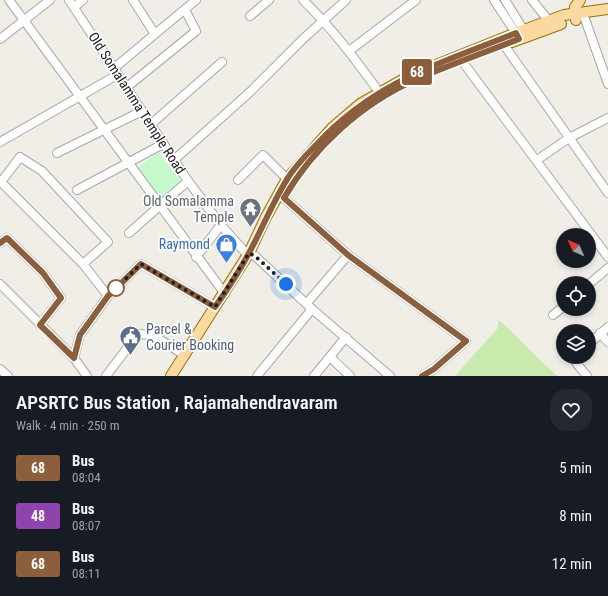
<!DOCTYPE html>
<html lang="en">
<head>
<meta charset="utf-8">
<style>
	:root { --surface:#171b24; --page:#242831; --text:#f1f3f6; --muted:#9ea1a6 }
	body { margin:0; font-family:"Roboto Condensed",sans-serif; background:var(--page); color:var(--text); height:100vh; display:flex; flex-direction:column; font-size:15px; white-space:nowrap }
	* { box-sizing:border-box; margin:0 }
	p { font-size:13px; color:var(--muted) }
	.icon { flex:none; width:22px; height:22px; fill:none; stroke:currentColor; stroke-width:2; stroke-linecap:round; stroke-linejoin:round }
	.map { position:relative; height:376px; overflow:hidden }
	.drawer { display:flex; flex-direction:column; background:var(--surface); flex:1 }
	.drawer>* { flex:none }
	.badge { padding:0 8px; border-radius:3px; font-size:14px; line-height:26px }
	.needle { width:26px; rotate:315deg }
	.tools { position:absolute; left:556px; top:228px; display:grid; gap:8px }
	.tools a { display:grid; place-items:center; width:40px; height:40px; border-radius:50%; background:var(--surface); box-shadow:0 2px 6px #0003; font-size:20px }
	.you { position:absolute; width:20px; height:20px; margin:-10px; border:3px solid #fff; border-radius:50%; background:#1a73e8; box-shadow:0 0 0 6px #1a73e833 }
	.map>.badge { position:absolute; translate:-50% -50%; box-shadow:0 0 0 2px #fff }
	.round { display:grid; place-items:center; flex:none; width:42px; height:42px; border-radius:16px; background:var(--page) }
	.summary { display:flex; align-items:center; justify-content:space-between; height:68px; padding:0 16px }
	h1 { font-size:19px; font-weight:600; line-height:30px }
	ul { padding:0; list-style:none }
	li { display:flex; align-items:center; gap:12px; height:48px; padding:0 16px }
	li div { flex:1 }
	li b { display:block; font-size:15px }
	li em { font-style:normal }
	li .badge { min-width:44px; font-weight:700; text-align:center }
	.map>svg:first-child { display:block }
	.grass { fill:#c8eaad }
	.park { fill:#c5f9cb }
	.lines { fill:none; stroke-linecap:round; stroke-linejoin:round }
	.minor-casing { stroke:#a7a7a7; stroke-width:10 }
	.major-casing { stroke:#9b7001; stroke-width:12 }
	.minor { stroke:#fff; stroke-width:8 }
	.major { stroke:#fbd9a1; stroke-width:10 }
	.line-casing { stroke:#fff; stroke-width:9 }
	.line { stroke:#8b5e3c; stroke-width:6 }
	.walk { stroke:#202020; stroke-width:4; stroke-dasharray:0 7.2 }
	.stop-dot { fill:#fff; stroke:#8b5e3c; stroke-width:2 }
	.labels { text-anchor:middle; stroke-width:3.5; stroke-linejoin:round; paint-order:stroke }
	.street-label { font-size:14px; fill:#202020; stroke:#fff }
	.worship-label { font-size:14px; fill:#5b616d; stroke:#fff; text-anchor:end }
	.shop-label { font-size:14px; fill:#366cbe; stroke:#fff; text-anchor:end }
	.service-label { font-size:14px; fill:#4e5e75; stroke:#fff; text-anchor:start }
</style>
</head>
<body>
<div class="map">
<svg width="608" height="376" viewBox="0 0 608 376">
	<rect width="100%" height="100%" fill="#f0eee7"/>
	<!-- grass -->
	<polygon class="grass" points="499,320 557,376 455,376 497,329"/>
	<!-- park -->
	<polygon class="park" points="158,152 182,183 160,201 136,169"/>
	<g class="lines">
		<defs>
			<g id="minor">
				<polyline points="9,0 225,294"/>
				<polyline points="69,0 188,181 221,225 244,251 255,256 312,309 390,376"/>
				<polyline points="133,0 155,34"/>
				<path d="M303,0c29,28 52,59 76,92"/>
				<polyline points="494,0 519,38"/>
				<polyline points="505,0 526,34"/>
				<polyline points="532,0 549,21"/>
				<polyline points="74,7 83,0"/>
				<polyline points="250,16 269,0"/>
				<polyline points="585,19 608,84"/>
				<polyline points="0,39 50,0"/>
				<polyline points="504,45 608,193"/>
				<polyline points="349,51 416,0"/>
				<polyline points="462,61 608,257"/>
				<polyline points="113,69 196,0"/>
				<polyline points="127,87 196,31 185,10"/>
				<polyline points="150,125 222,62"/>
				<polyline points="0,142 117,75"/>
				<polyline points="57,153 142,111"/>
				<polyline points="174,160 250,92 303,39 346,0"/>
				<polyline points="537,160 569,138 608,118"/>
				<polyline points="238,180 263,155 287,179"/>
				<polyline points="77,190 163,144"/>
				<polyline points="284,198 348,255 466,341 434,369 422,376"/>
				<polyline points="129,233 188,181"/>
				<polyline points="0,243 7,238 43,273 61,298 40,325"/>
				<polyline points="196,257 221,225"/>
				<polyline points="83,264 108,242 42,171 20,157 1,182 83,264 108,296"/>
				<polyline points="0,284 74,358"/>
				<polyline points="589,284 608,268"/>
				<polyline points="307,303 348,255"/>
				<polyline points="553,315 563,307"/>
				<polyline points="600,333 608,342"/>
				<polyline points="589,344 608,327"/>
				<polyline points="330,357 350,376"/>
				<polyline points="575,357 577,364 587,376"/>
				<polyline points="0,369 8,376"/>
				<polyline points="87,376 74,358 80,335 108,296 141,264 215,307"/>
				<polyline points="106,376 138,334 153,335 184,355"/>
				<polyline points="257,376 312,309"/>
				<polyline points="314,376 346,337"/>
			</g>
			<g id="major">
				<polyline points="576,20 575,7 580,0"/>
				<polyline points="512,42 561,24"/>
				<polyline points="171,376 249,253 266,217 287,179 332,128 360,104 411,75 516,33 564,15 608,9"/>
			</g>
		</defs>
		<!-- minor casing -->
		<use href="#minor" class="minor-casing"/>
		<!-- major casing -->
		<use href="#major" class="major-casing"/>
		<!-- minor -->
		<use href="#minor" class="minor"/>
		<!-- major -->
		<use href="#major" class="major"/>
	</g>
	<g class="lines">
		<defs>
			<path id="line" d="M0,243l7,-5 36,35 18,25 -21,27 34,33 6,-23 28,-39 33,-32 74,43c12,-17 24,-35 34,-54 13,-24 23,-49 37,-72 8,-14 20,-26 31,-37 59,-63 122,-80 199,-111l3,6c-35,14 -70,26 -104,41 -54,24 -102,68 -131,118l64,57 118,86 -32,28 -12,7"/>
		</defs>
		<!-- line casing -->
		<use href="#line" class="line-casing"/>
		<!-- line -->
		<use href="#line" class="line"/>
		<!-- walk -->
		<polyline class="walk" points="116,288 141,264 215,307 249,253 255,256 286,284"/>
	</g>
	<!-- icons -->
	<defs>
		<symbol id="temple-pin" viewBox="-11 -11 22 30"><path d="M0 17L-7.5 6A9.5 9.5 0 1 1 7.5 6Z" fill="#6b7280" stroke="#fff"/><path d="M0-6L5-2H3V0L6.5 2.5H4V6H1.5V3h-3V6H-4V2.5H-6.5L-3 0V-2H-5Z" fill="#fff"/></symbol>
		<symbol id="shop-pin" viewBox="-11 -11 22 30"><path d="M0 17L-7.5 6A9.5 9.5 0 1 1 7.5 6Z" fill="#3f7fe0" stroke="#fff"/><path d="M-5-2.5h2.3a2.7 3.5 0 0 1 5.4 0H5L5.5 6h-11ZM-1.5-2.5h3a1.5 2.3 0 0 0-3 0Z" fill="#fff"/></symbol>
		<symbol id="civic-pin" viewBox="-11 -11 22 30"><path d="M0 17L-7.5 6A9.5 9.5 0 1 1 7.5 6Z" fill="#5c6f8a" stroke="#fff"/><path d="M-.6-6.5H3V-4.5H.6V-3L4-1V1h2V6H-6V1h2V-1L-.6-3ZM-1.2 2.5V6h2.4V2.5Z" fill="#fff"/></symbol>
	</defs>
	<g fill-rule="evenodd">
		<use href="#temple-pin" x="238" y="196" width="25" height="34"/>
		<use href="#shop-pin" x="214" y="232" width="25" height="34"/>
		<use href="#civic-pin" x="118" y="324" width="25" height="34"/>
	</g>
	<!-- markers -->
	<circle class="stop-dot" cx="116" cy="288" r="8"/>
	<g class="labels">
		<!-- street labels -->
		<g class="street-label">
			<text transform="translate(137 103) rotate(57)" y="5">Old Somalamma Temple Road</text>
		</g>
		<!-- worship labels -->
		<g class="worship-label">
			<text x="234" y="206">Old Somalamma<tspan x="234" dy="16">Temple</tspan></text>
		</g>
		<!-- shop labels -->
		<g class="shop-label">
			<text x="210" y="249">Raymond</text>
		</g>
		<!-- service labels -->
		<g class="service-label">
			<text x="146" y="334">Parcel &amp;<tspan x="146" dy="16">Courier Booking</tspan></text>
		</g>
	</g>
</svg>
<div class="tools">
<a><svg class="needle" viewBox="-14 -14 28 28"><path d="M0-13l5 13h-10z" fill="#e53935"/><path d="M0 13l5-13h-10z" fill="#9ea1a6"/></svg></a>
<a><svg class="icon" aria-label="locate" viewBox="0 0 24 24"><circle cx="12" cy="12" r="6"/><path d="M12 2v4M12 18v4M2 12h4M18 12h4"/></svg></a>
<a><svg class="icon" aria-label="layers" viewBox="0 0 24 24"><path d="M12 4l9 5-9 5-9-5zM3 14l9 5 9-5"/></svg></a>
</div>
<div class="you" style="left:286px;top:284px"></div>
<b class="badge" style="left:417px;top:72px;background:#8b5e3c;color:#fff">68</b>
</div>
<section class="drawer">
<div class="summary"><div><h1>APSRTC Bus Station , Rajamahendravaram</h1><p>Walk · 4 min · 250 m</p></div><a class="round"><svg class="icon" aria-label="heart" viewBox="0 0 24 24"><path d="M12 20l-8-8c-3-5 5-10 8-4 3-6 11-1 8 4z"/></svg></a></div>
<ul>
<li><span class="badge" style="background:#8b5e3c;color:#fff">68</span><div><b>Bus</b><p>08:04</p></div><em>5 min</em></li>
<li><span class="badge" style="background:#8e44ad;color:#fff">48</span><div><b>Bus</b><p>08:07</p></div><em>8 min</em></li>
<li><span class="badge" style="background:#8b5e3c;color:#fff">68</span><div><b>Bus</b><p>08:11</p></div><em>12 min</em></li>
</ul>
</section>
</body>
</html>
